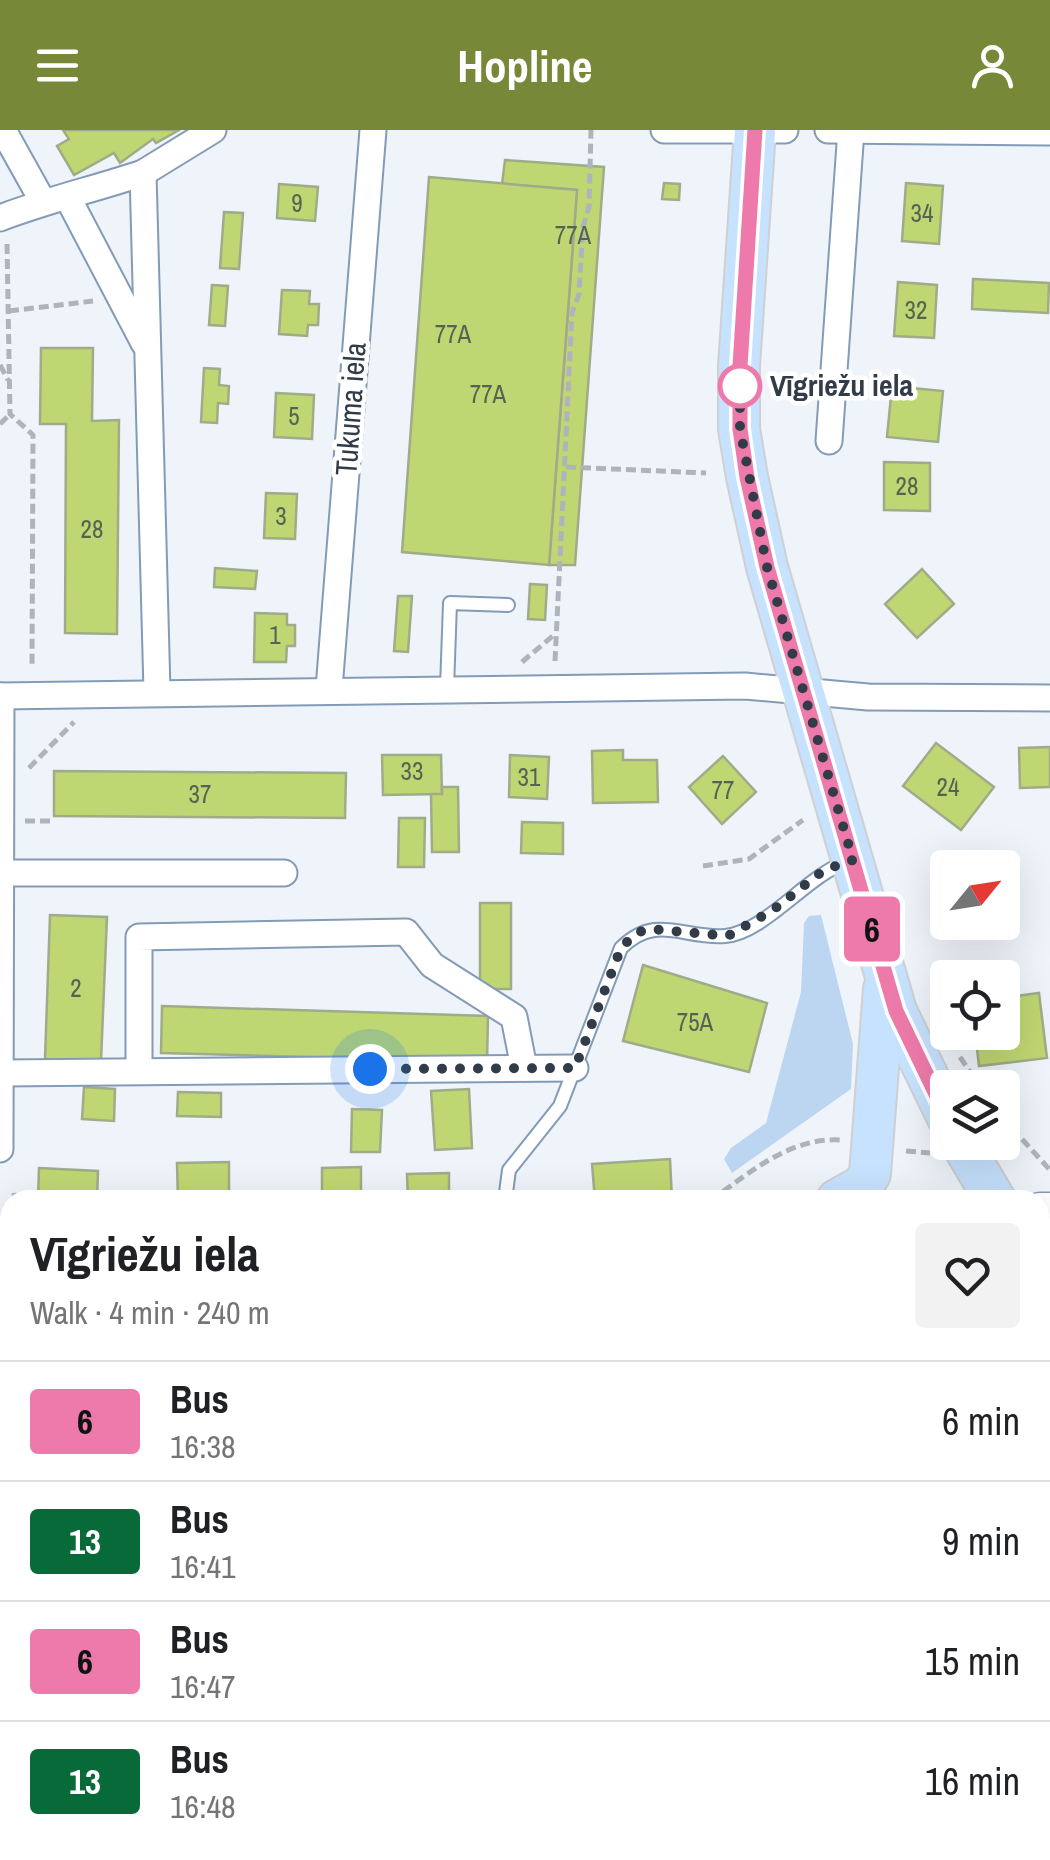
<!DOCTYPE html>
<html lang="en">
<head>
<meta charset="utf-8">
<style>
	:root { --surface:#fff; --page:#f2f2f2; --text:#202124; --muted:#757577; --line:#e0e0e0; --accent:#778838 }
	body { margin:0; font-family:"Archivo Narrow",sans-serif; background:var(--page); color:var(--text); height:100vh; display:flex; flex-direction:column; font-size:38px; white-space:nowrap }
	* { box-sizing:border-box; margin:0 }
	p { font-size:32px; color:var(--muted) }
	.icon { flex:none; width:55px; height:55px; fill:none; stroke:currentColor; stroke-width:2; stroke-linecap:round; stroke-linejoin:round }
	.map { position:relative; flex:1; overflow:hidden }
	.details { position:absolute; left:0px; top:1060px; width:1050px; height:670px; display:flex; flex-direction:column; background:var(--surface); border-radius:30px 30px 0 0; box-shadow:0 10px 40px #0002 }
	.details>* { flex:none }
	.badge { padding:0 20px; border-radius:8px; font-size:35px; line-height:65px }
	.needle { width:65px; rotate:60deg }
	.controls { position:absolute; left:930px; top:720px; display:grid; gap:20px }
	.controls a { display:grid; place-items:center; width:90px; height:90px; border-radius:10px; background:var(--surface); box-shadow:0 10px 40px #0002; font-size:50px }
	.you { position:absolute; width:50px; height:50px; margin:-25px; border:8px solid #fff; border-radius:50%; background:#1a73e8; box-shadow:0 0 0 15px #1a73e833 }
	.map>.badge { position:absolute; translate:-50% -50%; box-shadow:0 0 0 5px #fff }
	.round { display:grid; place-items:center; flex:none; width:105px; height:105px; border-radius:10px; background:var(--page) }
	.head { display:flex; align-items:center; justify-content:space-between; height:170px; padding:0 30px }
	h1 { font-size:48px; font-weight:700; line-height:75px }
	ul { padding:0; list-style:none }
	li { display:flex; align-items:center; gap:30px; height:120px; padding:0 30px; border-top:2px solid var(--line) }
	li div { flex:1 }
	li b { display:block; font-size:38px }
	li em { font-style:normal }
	li .badge { min-width:110px; font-weight:700; text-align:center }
	header { display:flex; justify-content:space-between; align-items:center; height:130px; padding:0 30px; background:var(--accent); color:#fff; font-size:45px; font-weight:700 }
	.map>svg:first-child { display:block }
	.green { fill:#bcd5f0 }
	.building { fill:#bfd772; stroke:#a1ab89; stroke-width:2.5 }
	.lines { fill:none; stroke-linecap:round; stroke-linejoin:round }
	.service-casing { stroke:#839bb6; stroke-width:16 }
	.minor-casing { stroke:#839bb6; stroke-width:29 }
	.secondary-casing { stroke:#839bb6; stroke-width:41 }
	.primary-casing { stroke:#ced0d3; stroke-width:44 }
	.path { stroke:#adb4bc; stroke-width:5; stroke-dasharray:10 5; stroke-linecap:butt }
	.service { stroke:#fff; stroke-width:12 }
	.minor { stroke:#fff; stroke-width:25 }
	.secondary { stroke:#fff; stroke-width:38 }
	.primary { stroke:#c7e2fe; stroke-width:40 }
	.line-casing { stroke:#fff; stroke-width:22 }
	.line { stroke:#ed7aaa; stroke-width:15 }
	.walk { stroke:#323c48; stroke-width:10; stroke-dasharray:0 18 }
	.stop-dot { fill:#fff; stroke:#ed7aaa; stroke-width:5 }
	.labels { text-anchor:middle; stroke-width:9; stroke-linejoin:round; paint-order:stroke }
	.number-label { font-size:25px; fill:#556352 }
	.stop-label { font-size:30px; font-weight:bold; fill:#323c48; stroke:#fff; text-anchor:start }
	.street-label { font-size:30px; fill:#323c48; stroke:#fff }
</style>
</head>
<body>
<header><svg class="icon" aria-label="menu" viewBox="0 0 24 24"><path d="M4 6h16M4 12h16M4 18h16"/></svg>Hopline<svg class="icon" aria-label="person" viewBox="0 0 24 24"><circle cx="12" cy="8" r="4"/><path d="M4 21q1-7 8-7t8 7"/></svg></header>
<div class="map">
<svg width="1050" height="1730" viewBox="0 0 1050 1730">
	<rect width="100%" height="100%" fill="#eff4fa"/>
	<!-- green -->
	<polygon class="green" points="821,785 853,914 851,959 732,1043 724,1029 731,1018 766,993 801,862 804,793 809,786"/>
	<!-- building -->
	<g class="building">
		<polygon points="63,0 179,0 156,13 153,9 120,33 114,23 74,45 57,16 69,9"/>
		<polygon points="505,30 604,37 575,435 549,435 577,60 502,54"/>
		<polygon points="429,47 577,60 549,435 402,422"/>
		<polygon points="664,53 680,54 679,70 662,69"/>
		<polygon points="906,53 943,56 939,114 902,111"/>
		<polygon points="279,54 318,57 315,91 277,88"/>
		<polygon points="224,82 243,83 239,139 220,138"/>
		<polygon points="973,149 1049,153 1048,183 972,179"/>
		<polygon points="898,152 937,155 934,208 894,206"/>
		<polygon points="212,155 228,156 225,196 209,195"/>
		<polygon points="282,160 310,161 309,174 319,174 318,195 308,195 307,206 279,204"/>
		<polygon points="41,218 93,218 92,291 119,290 117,504 65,503 66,294 40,294"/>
		<polygon points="204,238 220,239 219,255 229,256 228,274 218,273 217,293 201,292"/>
		<polygon points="892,256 943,261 938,312 887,307"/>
		<polygon points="276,263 314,265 312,309 274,307"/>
		<polygon points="884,332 930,333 930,381 884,380"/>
		<polygon points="266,363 297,364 295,409 264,408"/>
		<polygon points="215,438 257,441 255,459 214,457"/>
		<polygon points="922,439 954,474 917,508 885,474"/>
		<polygon points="530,454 547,455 545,490 528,489"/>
		<polygon points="398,466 412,466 408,522 394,521"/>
		<polygon points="255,483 287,484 287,495 295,495 295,516 287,516 286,532 254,532"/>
		<polygon points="936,613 994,657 961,700 903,656"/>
		<polygon points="1050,617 1050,657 1020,658 1019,618"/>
		<polygon points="623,620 623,630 657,630 658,672 593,673 592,621"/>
		<polygon points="382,625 441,625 442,664 383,665"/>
		<polygon points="510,625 549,627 547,669 509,667"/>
		<polygon points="723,626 756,662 722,694 689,657"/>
		<polygon points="54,641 346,643 345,688 54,686"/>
		<polygon points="442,657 458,657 459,722 432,722 431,664 442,664"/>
		<polygon points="399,688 425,688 424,737 398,737"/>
		<polygon points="522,692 563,693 563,724 521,723"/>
		<polygon points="948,757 948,783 937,762"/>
		<rect x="480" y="773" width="31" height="86"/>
		<polygon points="50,785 107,787 101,931 45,929"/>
		<polygon points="952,792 991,792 960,808"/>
		<polygon points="643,835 767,873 749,942 623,911"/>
		<polygon points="1039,863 1047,928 979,936 975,902 1002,902 1002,868"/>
		<polygon points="162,876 488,886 487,932 161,923"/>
		<polygon points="84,957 115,959 114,991 82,989"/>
		<polygon points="469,959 472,1018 435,1020 431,961"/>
		<polygon points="178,962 221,963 221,987 177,986"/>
		<polygon points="352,979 382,980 380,1022 351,1022"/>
		<polygon points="670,1029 672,1070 595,1070 592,1034"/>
		<polygon points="229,1032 229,1070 178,1070 177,1033"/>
		<polygon points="361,1037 361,1070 322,1070 322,1038"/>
		<polygon points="39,1038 98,1041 97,1070 38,1070"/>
		<polygon points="449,1043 449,1070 408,1070 407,1044"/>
		<polygon points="1050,1369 1050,1423 1043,1426 1040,1375"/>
	</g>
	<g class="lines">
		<defs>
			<g id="service">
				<polyline points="447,558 450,473 508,475"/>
				<path d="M505,1070l4,-30 51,-64 61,-158c35,-35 62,-9 104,-12 39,-3 82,-60 121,-74"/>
				<polyline points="7,1258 10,1208"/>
				<polyline points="1040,1302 1050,1298"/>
			</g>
			<g id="minor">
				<polyline points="3,0 42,70"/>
				<polyline points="664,0 785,0"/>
				<polyline points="828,0 1050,2"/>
				<polyline points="68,68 144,213"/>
				<path d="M0,88c47,-18 95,-29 143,-45"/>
				<polyline points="829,311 851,0"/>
				<polyline points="329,559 373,0"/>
				<polyline points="157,561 143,43 213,0"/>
				<polyline points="0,566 745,556 868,567 1050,568"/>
				<polyline points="3,743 284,743"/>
				<polyline points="139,941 139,807 406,802 432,835 514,887 524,938"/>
				<polyline points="2,943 575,938"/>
				<polyline points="0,1019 1,566"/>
			</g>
			<polyline id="secondary" points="1040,1082 1050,1082"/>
			<g id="primary">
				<polyline points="755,0 739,236 739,299 747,347 767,437 896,881 948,988"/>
				<polyline points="961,1012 995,1070"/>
				<polyline points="837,1070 862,1056 870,1044 884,859"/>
				<polyline points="0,1119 10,1120"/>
				<polyline points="1040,1148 1050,1165"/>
			</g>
		</defs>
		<!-- service casing -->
		<use href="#service" class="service-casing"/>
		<!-- minor casing -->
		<use href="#minor" class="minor-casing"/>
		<!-- secondary casing -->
		<use href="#secondary" class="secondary-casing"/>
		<!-- primary casing -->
		<use href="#primary" class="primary-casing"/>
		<!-- path -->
		<g class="path">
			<polyline points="7,114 10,284 33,305 32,538"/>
			<polyline points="9,181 93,171"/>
			<polyline points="0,235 8,250"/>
			<polyline points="0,294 10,284"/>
			<polyline points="566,337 706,343"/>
			<polyline points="555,531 572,183 579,164 583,97 589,77 591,0"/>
			<polyline points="522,532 555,504"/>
			<polyline points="29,638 74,592"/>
			<polyline points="25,691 50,691"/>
			<polyline points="703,736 749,729 803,690"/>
			<polyline points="960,927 981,958"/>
			<polyline points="1002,987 1050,1040"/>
			<polyline points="906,1021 930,1023"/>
			<polyline points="14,1063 15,1070"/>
			<path d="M711,1070c40,-28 79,-63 130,-60"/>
		</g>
		<!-- service -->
		<use href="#service" class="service"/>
		<!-- minor -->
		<use href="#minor" class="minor"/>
		<!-- secondary -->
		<use href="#secondary" class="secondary"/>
		<!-- primary -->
		<use href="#primary" class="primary"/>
	</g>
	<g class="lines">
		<defs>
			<polyline id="line" points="755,0 740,236 740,299 747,347 767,437 896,881 948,989"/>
		</defs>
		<!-- line casing -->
		<use href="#line" class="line-casing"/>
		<!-- line -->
		<use href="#line" class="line"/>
		<!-- walk -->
		<polyline class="walk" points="370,939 575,938 621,818 636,803 650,799 728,806 773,780 824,740 853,730 767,437 740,299 740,256"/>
	</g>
	<!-- markers -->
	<circle class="stop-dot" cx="740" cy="256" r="20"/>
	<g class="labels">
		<!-- number labels -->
		<g class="number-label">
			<text x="297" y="82">9</text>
			<text x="922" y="92">34</text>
			<text x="573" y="114">77A</text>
			<text x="916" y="189">32</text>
			<text x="453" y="213">77A</text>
			<text x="488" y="273">77A</text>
			<text x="294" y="295">5</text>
			<text x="907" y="365">28</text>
			<text x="281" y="395">3</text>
			<text x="92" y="408">28</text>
			<text x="275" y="514">1</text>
			<text x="412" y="650">33</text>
			<text x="529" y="656">31</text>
			<text x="948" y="666">24</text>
			<text x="723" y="669">77</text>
			<text x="200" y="673">37</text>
			<text x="76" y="867">2</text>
			<text x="695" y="901">75A</text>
		</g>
		<!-- stop labels -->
		<g class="stop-label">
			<text x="770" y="266">Vīgriežu iela</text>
		</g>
		<!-- street labels -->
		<g class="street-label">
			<text transform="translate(351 279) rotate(-86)" y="10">Tukuma iela</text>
		</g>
	</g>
</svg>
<div class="controls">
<a><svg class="needle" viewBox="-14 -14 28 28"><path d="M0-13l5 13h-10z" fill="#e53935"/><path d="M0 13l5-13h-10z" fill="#757577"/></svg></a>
<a><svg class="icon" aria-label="locate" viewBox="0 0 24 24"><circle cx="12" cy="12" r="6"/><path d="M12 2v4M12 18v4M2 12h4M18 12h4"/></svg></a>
<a><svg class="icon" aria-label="layers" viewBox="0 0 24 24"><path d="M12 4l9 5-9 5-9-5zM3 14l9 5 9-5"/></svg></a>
</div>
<div class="you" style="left:370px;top:939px"></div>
<b class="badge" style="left:872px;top:799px;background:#ed7aaa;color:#111">6</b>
<section class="details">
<div class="head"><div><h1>Vīgriežu iela</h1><p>Walk · 4 min · 240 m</p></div><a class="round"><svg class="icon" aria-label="heart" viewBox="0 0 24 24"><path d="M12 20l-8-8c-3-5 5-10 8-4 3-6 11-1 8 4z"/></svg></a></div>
<ul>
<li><span class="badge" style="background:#ed7aaa;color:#111">6</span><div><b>Bus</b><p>16:38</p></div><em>6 min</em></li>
<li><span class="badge" style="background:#086a38;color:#fff">13</span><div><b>Bus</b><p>16:41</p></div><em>9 min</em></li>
<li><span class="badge" style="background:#ed7aaa;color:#111">6</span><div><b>Bus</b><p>16:47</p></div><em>15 min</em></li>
<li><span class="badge" style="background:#086a38;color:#fff">13</span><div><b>Bus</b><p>16:48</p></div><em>16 min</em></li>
</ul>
</section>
</div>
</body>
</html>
